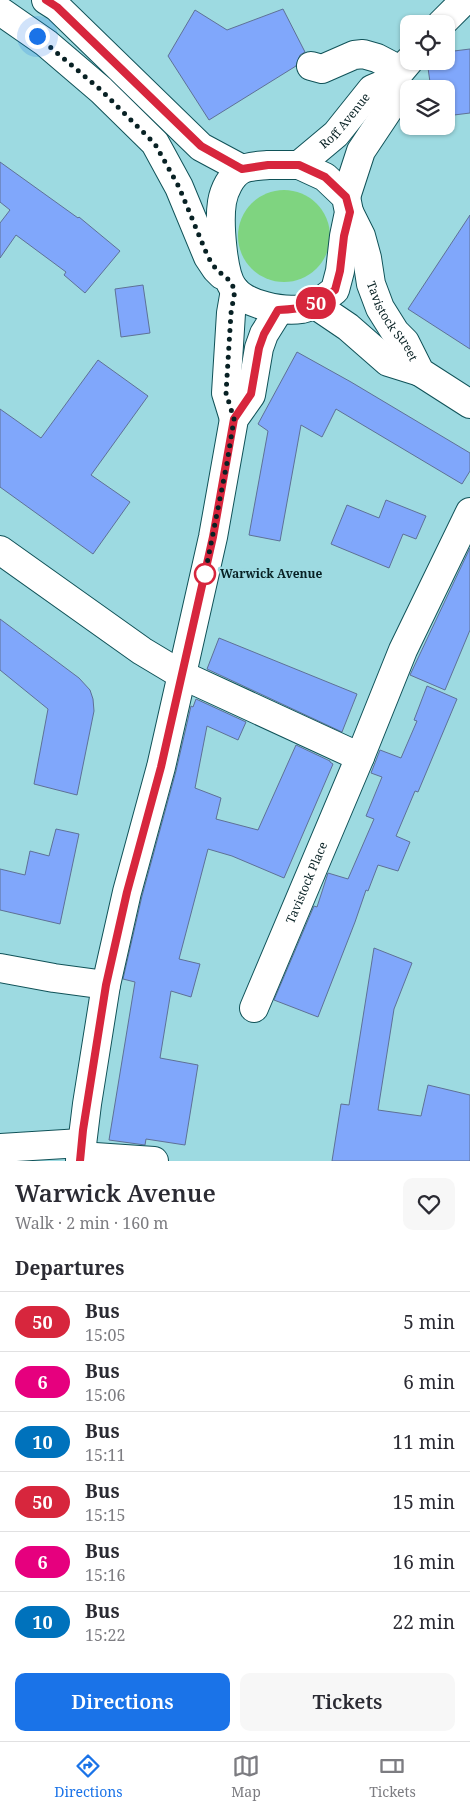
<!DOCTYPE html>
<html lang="en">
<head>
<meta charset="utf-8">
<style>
	:root { --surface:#fff; --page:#f7f7f7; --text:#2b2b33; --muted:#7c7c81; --line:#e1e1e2; --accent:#1a73e8 }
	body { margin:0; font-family:"Noto Serif",serif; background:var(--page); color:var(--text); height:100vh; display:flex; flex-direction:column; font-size:19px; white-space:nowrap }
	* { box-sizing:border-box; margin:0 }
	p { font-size:16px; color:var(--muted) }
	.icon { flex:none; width:28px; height:28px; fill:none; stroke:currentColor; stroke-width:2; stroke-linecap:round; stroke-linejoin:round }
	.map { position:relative; height:1161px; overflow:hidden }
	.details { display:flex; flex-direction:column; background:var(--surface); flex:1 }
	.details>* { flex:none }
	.badge { padding:0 10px; border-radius:16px; font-size:18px; line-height:32px }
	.controls { position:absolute; left:400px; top:15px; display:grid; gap:10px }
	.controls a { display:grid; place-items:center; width:55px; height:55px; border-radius:10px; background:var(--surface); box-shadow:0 1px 4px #0004; font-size:25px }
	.you { position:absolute; width:25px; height:25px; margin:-12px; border:4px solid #fff; border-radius:50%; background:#1a73e8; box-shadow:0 0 0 8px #1a73e833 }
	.map>.badge { position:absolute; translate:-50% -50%; box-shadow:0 0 0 2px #fff }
	h2 { padding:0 15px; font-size:19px; line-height:45px }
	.round { display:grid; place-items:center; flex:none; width:52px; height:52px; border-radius:10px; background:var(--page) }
	.overview { display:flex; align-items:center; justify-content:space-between; height:85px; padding:0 15px }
	h1 { font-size:24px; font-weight:600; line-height:38px }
	.button { display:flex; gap:10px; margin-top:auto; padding:10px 15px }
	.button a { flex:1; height:58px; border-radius:10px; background:var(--accent); color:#fff; font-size:20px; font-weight:600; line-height:58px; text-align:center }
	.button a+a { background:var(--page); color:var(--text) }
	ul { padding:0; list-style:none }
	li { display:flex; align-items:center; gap:15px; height:60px; padding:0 15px; border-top:1px solid var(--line) }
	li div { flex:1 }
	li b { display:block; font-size:19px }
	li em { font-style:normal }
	li .badge { min-width:55px; font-weight:700; text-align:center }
	.dock { display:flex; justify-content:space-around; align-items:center; height:70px; border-top:1px solid var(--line); background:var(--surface); font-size:14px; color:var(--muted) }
	.dock a { display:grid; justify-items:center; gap:2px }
	.dock .selected { color:var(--accent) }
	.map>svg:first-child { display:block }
	.green { fill:#7fd480 }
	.building { fill:#80a7fb; stroke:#5e7196 }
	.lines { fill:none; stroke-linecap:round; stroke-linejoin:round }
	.street-casing { stroke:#105258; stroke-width:30 }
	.secondary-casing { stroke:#105258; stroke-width:30 }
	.primary-casing { stroke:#105258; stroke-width:30 }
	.street { stroke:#fff; stroke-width:28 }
	.secondary { stroke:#fff; stroke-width:28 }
	.primary { stroke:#fff; stroke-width:28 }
	.line-casing { stroke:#fff; stroke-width:11 }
	.line { stroke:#d7263d; stroke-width:8 }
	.walk { stroke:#082124; stroke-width:5; stroke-dasharray:0 9 }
	.stop-dot { fill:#fff; stroke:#d7263d; stroke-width:2.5 }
	.labels { text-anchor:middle; stroke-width:4.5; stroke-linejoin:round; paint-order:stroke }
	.street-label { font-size:12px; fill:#082124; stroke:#9ddae1 }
	.stop-label { font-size:12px; font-weight:bold; fill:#082124; stroke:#9ddae1; text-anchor:start }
</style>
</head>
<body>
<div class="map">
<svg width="470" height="1161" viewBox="0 0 470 1161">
	<rect width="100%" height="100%" fill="#9ddae1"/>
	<!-- green -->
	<circle class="green" cx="284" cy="236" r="46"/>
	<!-- building -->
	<g class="building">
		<polygon points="283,9 305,52 300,55 296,66 209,120 168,56 195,10 227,30"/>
		<polygon points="470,49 470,113 446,116 446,89 431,89 427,61 446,61 446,52"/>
		<polygon points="0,162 78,218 79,217 120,251 85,293 64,275 66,272 16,235 0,258 0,223 10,210 0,202"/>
		<polygon points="470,215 470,349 408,309"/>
		<polygon points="143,285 150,333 121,337 115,289"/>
		<polygon points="297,352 351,382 470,453 470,471 462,484 336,409 322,437 301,425 280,541 249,535 268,431 258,424"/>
		<polygon points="98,360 148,396 91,475 130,502 93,554 0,487 0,409 41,438"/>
		<polygon points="386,500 426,516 416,539 403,534 389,568 331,544 347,505 379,518"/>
		<polygon points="470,548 470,630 445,690 410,675"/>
		<polygon points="0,619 79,678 90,690 93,699 94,711 77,795 34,784 48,709 0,670"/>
		<polygon points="219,638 357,694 342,732 207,669"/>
		<polygon points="427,686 457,699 418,792 415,791 396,836 410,842 398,871 378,865 368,891 366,890 355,922 318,1017 274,1000 314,906 317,907 328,873 348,879 374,819 366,816 382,777 371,773 380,750 401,758 417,721 414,720"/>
		<polygon points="196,699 246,722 238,740 207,726 195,788 221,798 216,819 258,830 296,745 330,761 330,762 333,764 284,878 232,856 208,849 179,959 200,964 191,997 171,991 160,1058 198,1065 185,1145 146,1139 145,1145 109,1140 135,982 123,979 142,896 176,771 191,706 193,707"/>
		<polygon points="56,829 79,834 60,924 0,910 0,869 25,875 30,851 49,856"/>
		<polygon points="374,948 412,963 394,1009 378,1110 421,1116 428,1085 470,1095 470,1161 332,1161 341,1104 349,1105"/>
	</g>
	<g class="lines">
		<defs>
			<g id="street">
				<polyline points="311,66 322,69 354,55 363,54 377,58 400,70"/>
				<polyline points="0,550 142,651 182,675 360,757 403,650 470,512"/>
				<polyline points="0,968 54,978 106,985"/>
				<path id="s1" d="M254,1008l106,-251"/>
				<polyline points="0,1148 81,1143"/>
				<polyline points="80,1156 154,1161"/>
			</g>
			<g id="secondary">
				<polyline points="441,24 465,0"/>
				<path id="s2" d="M299,165l37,-31 36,-45 21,-9"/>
				<polyline points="346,197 361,151 391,106 393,80 409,61"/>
			</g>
			<g id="primary">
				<polyline points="46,0 57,7 201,147 242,169"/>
				<polyline points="0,11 46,43 101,90 155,143 179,187 208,257 216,269 222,275"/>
				<path d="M268,165h31l26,12 21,20 3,15 -5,24 -4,35 -5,19c-10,8 -20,16 -33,19 -20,3 -55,-4 -68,-20 -12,-15 -15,-68 -12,-87 2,-12 9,-26 19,-32 7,-4 18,-4 27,-5z"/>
				<path id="s3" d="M349,212l12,24 6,22 4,26 9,24 15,24 10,10 15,30 50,32"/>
				<polyline points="314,304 348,327 388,362 420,372"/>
				<polyline points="234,419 226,393 231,313 235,290"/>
				<polyline points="80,1161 87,1104 106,985 127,892 161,767 213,537 234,419 251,395 259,348 264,334 279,310"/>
			</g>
		</defs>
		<!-- street casing -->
		<use href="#street" class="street-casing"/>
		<!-- secondary casing -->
		<use href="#secondary" class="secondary-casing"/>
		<!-- primary casing -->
		<use href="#primary" class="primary-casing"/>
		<!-- street -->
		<use href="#street" class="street"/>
		<!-- secondary -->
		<use href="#secondary" class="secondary"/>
		<!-- primary -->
		<use href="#primary" class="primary"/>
	</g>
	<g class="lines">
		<defs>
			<path id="line" d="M46,0l11,7 144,139 41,23 26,-4h31l26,12 21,20 4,15 -6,24 -4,35 -5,19c-22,16 -29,19 -57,20l-14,24 -5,14 -8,46 -17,25 -21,118 -52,230 -34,125 -21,93 -23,145 -3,31"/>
		</defs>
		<!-- line casing -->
		<use href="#line" class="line-casing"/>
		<!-- line -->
		<use href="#line" class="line"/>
		<!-- walk -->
		<polyline class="walk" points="37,36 101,90 155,144 179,187 208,257 216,269 229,280 235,290 231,313 226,393 234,419 227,463 205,574"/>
	</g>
	<!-- markers -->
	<circle class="stop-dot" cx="205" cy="574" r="10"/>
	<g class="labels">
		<!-- street labels -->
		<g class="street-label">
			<text dy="4" stroke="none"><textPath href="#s2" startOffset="64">Roff Avenue</textPath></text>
			<text dy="4" stroke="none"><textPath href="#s3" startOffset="119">Tavistock Street</textPath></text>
			<text dy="4" stroke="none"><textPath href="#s1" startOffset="136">Tavistock Place</textPath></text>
		</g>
		<!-- stop labels -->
		<g class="stop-label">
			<text x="220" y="578">Warwick Avenue</text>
		</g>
	</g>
</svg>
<div class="controls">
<a><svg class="icon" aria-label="locate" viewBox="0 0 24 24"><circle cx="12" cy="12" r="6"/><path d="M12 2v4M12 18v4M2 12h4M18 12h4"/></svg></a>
<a><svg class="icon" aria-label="layers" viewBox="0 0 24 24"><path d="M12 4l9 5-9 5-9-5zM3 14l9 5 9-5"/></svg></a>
</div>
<div class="you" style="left:37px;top:36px"></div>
<b class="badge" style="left:316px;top:303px;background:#d7263d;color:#fff">50</b>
</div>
<section class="details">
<div class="overview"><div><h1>Warwick Avenue</h1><p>Walk · 2 min · 160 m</p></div><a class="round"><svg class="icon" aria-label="heart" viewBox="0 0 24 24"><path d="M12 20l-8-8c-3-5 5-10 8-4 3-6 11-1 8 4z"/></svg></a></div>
<h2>Departures</h2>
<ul>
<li><span class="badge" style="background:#d7263d;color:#fff">50</span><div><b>Bus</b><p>15:05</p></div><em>5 min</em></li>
<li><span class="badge" style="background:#e6007e;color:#fff">6</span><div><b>Bus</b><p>15:06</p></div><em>6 min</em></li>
<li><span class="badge" style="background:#0072bc;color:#fff">10</span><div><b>Bus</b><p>15:11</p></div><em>11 min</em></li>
<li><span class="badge" style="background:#d7263d;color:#fff">50</span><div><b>Bus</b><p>15:15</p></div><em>15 min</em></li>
<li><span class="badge" style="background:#e6007e;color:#fff">6</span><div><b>Bus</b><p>15:16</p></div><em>16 min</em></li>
<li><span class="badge" style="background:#0072bc;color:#fff">10</span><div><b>Bus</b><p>15:22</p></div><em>22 min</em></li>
</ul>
<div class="button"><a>Directions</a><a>Tickets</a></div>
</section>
<nav class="dock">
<a class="selected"><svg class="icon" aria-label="directions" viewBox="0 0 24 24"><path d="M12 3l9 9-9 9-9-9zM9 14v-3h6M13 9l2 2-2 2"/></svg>Directions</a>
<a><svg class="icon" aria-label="map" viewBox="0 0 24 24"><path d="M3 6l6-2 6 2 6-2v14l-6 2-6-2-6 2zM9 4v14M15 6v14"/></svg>Map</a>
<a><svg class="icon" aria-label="tickets" viewBox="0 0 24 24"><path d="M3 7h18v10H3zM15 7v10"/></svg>Tickets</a>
</nav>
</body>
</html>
